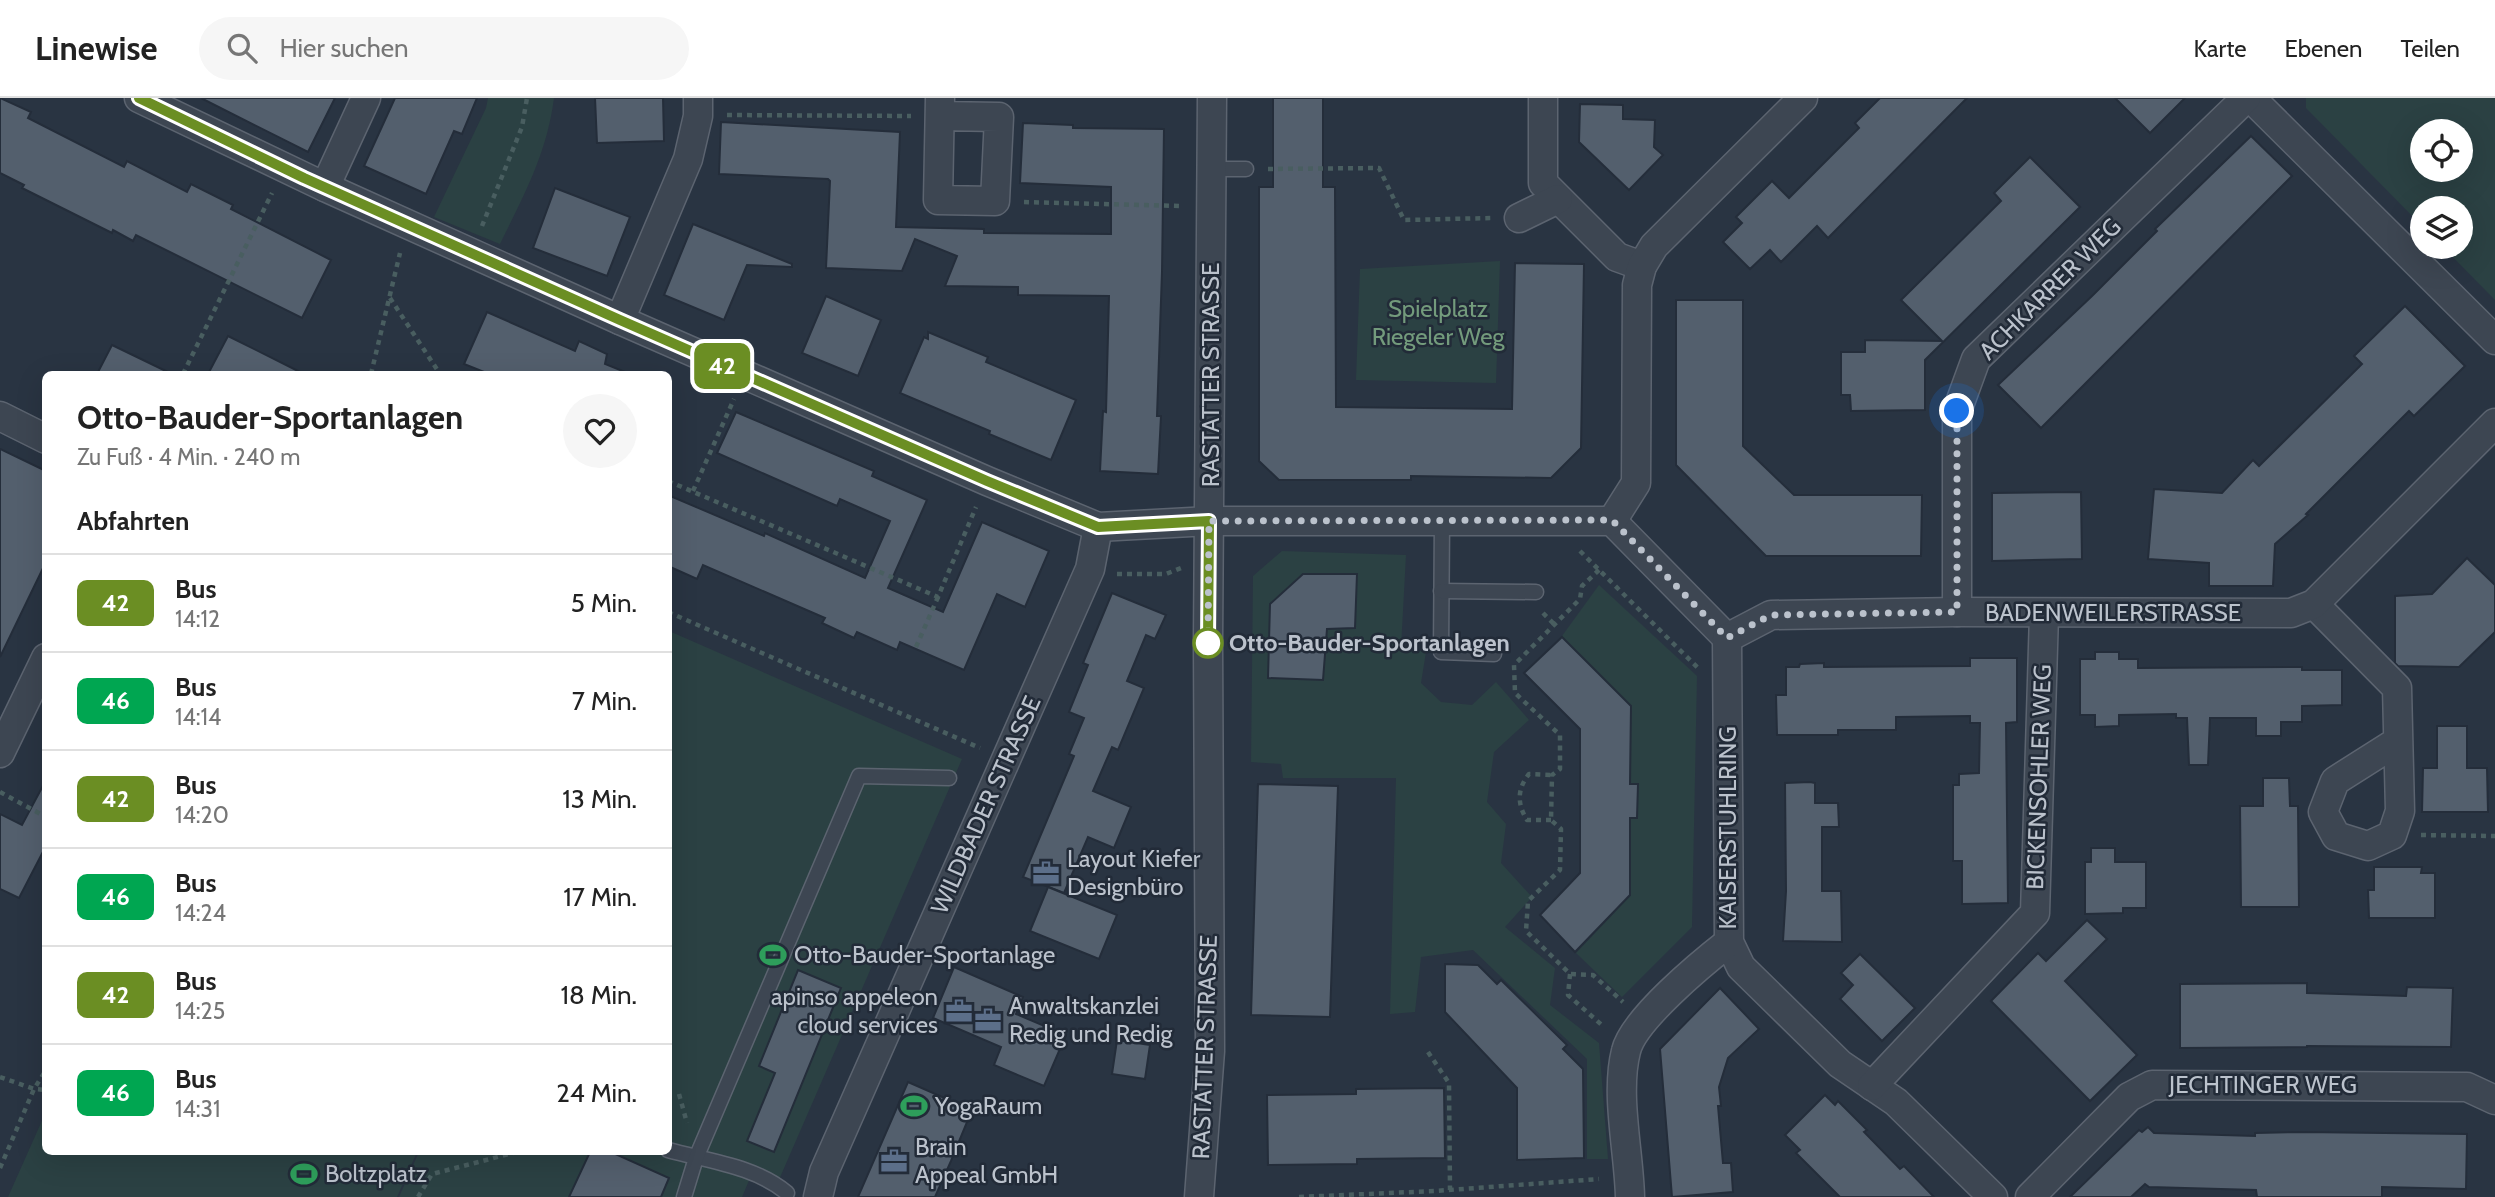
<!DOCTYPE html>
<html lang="de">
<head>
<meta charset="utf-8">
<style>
	:root { --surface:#fff; --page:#f6f6f6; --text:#222; --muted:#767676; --line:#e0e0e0 }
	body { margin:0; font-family:Cabin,sans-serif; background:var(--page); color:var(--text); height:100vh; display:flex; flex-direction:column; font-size:26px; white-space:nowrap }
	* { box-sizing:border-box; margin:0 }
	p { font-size:23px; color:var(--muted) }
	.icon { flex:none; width:38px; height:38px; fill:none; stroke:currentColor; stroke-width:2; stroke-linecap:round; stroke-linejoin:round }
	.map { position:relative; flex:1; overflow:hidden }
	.sheet { position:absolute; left:42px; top:273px; width:630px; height:784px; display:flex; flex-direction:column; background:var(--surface); border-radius:10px; box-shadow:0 7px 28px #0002 }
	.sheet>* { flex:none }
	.badge { padding:0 14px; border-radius:10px; font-size:24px; line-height:46px }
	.fabs { position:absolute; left:2410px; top:21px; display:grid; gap:14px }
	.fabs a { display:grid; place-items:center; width:63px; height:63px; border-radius:50%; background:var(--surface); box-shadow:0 7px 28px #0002; font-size:35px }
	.you { position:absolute; width:35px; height:35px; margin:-18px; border:5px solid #fff; border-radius:50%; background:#1a73e8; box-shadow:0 0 0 10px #1a73e833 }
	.map>.badge { position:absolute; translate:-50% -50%; box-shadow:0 0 0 4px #fff }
	h2 { padding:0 35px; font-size:26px; line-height:63px }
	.round { display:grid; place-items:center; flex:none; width:74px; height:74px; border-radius:37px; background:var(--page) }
	.summary { display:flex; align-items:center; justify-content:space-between; height:119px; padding:0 35px }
	h1 { font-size:33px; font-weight:700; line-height:52px }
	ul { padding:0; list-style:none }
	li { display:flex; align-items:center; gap:21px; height:98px; padding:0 35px; border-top:2px solid var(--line) }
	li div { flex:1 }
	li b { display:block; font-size:26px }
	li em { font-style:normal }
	li .badge { min-width:77px; font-weight:700; text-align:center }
	header { display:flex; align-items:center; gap:42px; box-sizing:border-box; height:98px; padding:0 35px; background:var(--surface); border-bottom:2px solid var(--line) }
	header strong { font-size:33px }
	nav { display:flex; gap:38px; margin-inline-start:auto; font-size:24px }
	.search { width:490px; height:63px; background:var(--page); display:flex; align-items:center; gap:18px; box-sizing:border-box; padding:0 24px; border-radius:38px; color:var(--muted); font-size:26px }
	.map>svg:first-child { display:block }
	.green { fill:#2b4143; fill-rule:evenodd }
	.building { fill:#535f6d; stroke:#242d3a; stroke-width:2 }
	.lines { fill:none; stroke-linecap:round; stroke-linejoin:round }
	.lane-casing { stroke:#5c6470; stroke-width:17 }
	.street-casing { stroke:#5c6470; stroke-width:31 }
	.path { stroke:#495e60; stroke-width:4.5; stroke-dasharray:5 5; stroke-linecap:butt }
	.lane { stroke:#3d4652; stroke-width:14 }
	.street { stroke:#3d4652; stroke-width:28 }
	.line-casing { stroke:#fff; stroke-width:16 }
	.line { stroke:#6b8e23; stroke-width:10 }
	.walk { stroke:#bbc2cc; stroke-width:7; stroke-dasharray:0 12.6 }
	.stop-dot { fill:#fff; stroke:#6b8e23; stroke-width:3.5 }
	.labels { text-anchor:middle; stroke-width:5; stroke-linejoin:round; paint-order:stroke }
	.street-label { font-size:24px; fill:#bbc2cc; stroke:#222b38 }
	.park-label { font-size:24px; fill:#739b7c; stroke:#222b38 }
	.stop-label { font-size:24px; font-weight:bold; fill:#bbc2cc; stroke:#222b38; text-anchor:start }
	.poi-label { font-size:24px; fill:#bbc2cc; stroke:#222b38; text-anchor:start }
</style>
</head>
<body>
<header>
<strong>Linewise</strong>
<div class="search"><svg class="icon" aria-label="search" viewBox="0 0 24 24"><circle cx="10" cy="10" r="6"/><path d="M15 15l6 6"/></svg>Hier suchen</div>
<nav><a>Karte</a><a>Ebenen</a><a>Teilen</a></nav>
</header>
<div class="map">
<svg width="2495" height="1099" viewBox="0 0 2495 1099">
	<rect width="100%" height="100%" fill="#293442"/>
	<!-- green -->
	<g class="green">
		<path d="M488,0h66c-7,55 -30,97 -54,146l-66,-27 52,-109z"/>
		<path d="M2306,0h189v202l-52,-53h17v-39h-38v18l-116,-118zM2422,33h38v39h-38z"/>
		<polygon points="1500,163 1496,285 1356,282 1360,171"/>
		<polygon points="1282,453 1406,457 1401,550 1426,554 1421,585 1441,604 1472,607 1496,584 1529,622 1494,654 1487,704 1506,726 1501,765 1532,799 1505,829 1555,870 1550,907 1599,945 1608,1061 1587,1061 1587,961 1473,852 1421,859 1415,914 1390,916 1396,680 1283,680 1281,666 1251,664 1253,478"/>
		<polygon points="1599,487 1697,578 1692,829 1622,899 1576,855 1631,797 1631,720 1638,720 1638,686 1631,685 1631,608 1562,538"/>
		<polygon points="669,533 962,661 778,1084 753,1073 742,1099 399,1099 419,1054 668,1054"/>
		<polygon points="45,1016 46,1054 417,1054 397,1099 8,1099"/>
	</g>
	<!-- building -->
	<g class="building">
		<polygon points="0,0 31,14 28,20 124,69 127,63 187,94 191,86 233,107 231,111 331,162 302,220 136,137 133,143 113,132 112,135 22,90 24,87 0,75"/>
		<polygon points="201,0 335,0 308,54"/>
		<polygon points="395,0 477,0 462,36 454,33 426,96 364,68"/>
		<polygon points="595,0 663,0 664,43 597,45"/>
		<polygon points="1273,0 1323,0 1323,89 1335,89 1336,309 1512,311 1515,165 1584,166 1581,350 1551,380 1411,378 1411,382 1279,382 1259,363 1259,89 1273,89"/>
		<polygon points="1880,0 1967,0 1828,140 1817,128 1781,164 1770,152 1750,171 1723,144 1742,125 1736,119 1772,83 1789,100 1859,30 1855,25"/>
		<polygon points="2115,0 2185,0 2150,35"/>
		<polygon points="1580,6 1623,7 1623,21 1655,22 1654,49 1663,57 1629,92 1579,44"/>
		<polygon points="721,24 900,34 896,129 984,131 984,135 1111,136 1111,89 1020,85 1023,25 1073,27 1073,30 1164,31 1162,174 1157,318 1161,318 1158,376 1100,373 1103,313 1106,314 1109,198 1018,197 1018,189 945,188 957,158 915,141 902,173 826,170 830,83 828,81 719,76"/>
		<polygon points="2251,38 2292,78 2041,330 1998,287 2092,198 2157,133 2155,131"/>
		<polygon points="2030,59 2080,109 1925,262 1925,312 1851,313 1850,297 1841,297 1841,254 1865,254 1865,242 1942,243 1901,202 2001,103 1994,95"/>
		<polygon points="555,90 630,119 607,178 533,150"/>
		<polygon points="693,126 792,166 792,169 747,167 724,222 664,197"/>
		<polygon points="826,198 881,222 858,278 802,255"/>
		<polygon points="1676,202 1743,202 1743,348 1794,397 1922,397 1921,458 1766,458 1676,367"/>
		<polygon points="2405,208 2465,268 2414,318 2409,313 2306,416 2308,417 2275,446 2273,488 2209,488 2209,465 2148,461 2154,391 2222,395 2253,362 2259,368 2362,266 2354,258"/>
		<polygon points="487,214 575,253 579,243 607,256 605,266 630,276 489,276 464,266"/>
		<polygon points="928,234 988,259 986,264 1076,302 1051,362 989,336 990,333 900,295 924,239 928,241"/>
		<polygon points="228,238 304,276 208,276"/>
		<polygon points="112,247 172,276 97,276"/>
		<polygon points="736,314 874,373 872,378 927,402 888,490 943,514 982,424 1049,453 1025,509 997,496 964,572 900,544 897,552 857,534 854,540 822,525 825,520 703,467 697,481 668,468 668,397 764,438 765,435 865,480 890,423 840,401 837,408 717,355"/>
		<polygon points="0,351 46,373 46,464 0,559"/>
		<polygon points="2081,394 2082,461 1992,463 1992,395"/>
		<polygon points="2467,460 2495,487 2495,534 2459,569 2398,568 2395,565 2395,498 2432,496"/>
		<polygon points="1303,476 1357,476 1355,530 1327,531 1323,582 1268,580 1270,506"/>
		<polygon points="1112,495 1166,517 1155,541 1146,537 1127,583 1144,590 1118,652 1112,649 1093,693 1131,709 1114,750 1088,739 1064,795 1023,779 1074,658 1069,656 1084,620 1069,614 1088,567 1083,565"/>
		<polygon points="1562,539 1631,608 1630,686 1638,686 1637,720 1630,720 1630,797 1575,854 1540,817 1580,775 1580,631 1524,575"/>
		<polygon points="2095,554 2119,554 2119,561 2138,561 2138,570 2302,569 2302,572 2342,572 2342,607 2302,608 2302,624 2281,624 2281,638 2256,638 2256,620 2210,620 2208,667 2189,667 2187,620 2176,620 2176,616 2119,617 2119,628 2095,629 2095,617 2080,617 2080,561 2095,561"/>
		<polygon points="1970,560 2017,560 2017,624 2006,625 2008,805 1962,806 1962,763 1953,763 1953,687 1959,687 1959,676 1979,675 1980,625 1970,625 1970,618 1896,619 1896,632 1838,632 1838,637 1777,637 1776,597 1786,597 1786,569 1799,569 1800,566 1824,565 1824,569 1970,568"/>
		<polygon points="2437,628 2467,628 2467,670 2487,670 2488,714 2422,714 2423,670 2437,670"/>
		<polygon points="2263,680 2289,680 2290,708 2298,708 2299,809 2241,809 2240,708 2263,708"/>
		<polygon points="46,682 46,748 19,800 0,791 0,716 22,727"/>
		<polygon points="1810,684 1815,685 1815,705 1838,705 1839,729 1822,729 1822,793 1841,793 1842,844 1783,843 1786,793 1785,685"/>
		<polygon points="1258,686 1338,688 1330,919 1251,917"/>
		<polygon points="2091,750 2115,750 2115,764 2146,764 2146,810 2123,810 2123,815 2085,816 2085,764 2091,764"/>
		<polygon points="2374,769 2422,769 2421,775 2435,775 2435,820 2369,820 2368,792 2374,792"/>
		<polygon points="1048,789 1117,817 1099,861 1030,833"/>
		<polygon points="2087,822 2107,841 2065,883 2137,957 2090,1003 1991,903 2038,855 2046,863"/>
		<polygon points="1860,856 1915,910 1882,943 1840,901 1853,887 1841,875"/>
		<polygon points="1445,866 1478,867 1497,886 1501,882 1567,947 1563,951 1583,971 1584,1060 1517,1062 1517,990 1445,914"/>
		<polygon points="954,869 1023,899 1016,916 1066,937 1044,988 994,967 1001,949 933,920"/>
		<polygon points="798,872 841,890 774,1054 747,1043 775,975 759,968"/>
		<polygon points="2307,885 2307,895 2406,898 2407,889 2453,890 2451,949 2307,948 2307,949 2180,950 2180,886"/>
		<polygon points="1720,890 1759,931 1728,960 1719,989 1721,1008 1718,1008 1723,1065 1731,1065 1733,1094 1672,1099 1660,951"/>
		<polygon points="1117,942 1150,947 1145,981 1112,976"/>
		<polygon points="908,984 972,1012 951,1063 935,1099 858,1099"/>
		<polygon points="1444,990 1445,1060 1357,1061 1357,1066 1268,1067 1267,997 1356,996 1356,991"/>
		<polygon points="1825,997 1835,1007 1838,1003 1867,1032 1864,1034 1900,1071 1904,1068 1934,1099 1840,1099 1796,1055 1800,1052 1785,1037"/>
		<polygon points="2148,1029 2154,1035 2255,1038 2255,1035 2302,1034 2467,1036 2466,1091 2382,1089 2382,1099 2257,1099 2256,1092 2149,1089 2145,1086 2131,1099 2070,1099 2139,1032 2142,1034"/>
		<polygon points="590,1054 611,1054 669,1080 661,1099 569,1099"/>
	</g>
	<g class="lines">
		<defs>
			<g id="lane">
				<polyline points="1212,71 1246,71"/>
				<polyline points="1442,423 1441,554 1494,556"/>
				<polyline points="1441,493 1536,494"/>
				<path d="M668,1052c40,11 87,16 119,43"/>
				<polyline points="684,1099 696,1060 859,678 949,680"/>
			</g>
			<g id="street">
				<polyline points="139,0 325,89 620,222 987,383 1098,429 1210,423 1612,423 1727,540"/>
				<polyline points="1543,0 1543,85 1617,159 1642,168"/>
				<polyline points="2251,0 2495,242"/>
				<polyline points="940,18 999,19 995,103 938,102 940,0"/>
				<polyline points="325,89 366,0"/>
				<polyline points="1519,120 1558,101"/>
				<polyline points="620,222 688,61 698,18 698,0"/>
				<polyline points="0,318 46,341"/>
				<polyline points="1612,423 1636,385 1637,187 1642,168 1654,148 1803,0"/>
				<polyline points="2314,506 2397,590 2400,713 2392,737 2368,748 2336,738 2323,714 2335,683 2398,643"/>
				<polyline points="1957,514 1957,313 1976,261 2246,0"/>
				<polyline points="1727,540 1771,517 1957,514 2291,515 2314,506 2495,325"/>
				<polyline points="1727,540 1729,844 1741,869 1840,966 1896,1004 1993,1099"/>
				<polyline points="0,655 46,560"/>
				<polyline points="1872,988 2035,815 2044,516"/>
				<polyline points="818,1099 824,1074 1090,471 1098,429"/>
				<polyline points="1199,1099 1210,953 1208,545 1212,0"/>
				<path d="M1630,1099c-1,-45 -15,-103 -4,-146 7,-31 76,-88 103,-109"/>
				<polyline points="2030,1099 2129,999 2152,987 2467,989 2495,1002"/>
			</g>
		</defs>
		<!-- lane casing -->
		<use href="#lane" class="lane-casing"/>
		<!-- street casing -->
		<use href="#street" class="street-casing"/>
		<!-- path -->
		<g class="path">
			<polyline points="727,17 911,18"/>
			<polyline points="1268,71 1379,70 1404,122 1493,120"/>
			<polyline points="1024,104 1183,108"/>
			<polyline points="482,128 522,29 527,0"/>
			<polyline points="390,200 440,276"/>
			<polyline points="183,276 272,95"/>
			<polyline points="371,276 400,155"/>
			<polyline points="668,383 938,499 976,409"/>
			<polyline points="693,393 734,301"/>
			<polyline points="1580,453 1698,570"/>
			<polyline points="1599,472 1582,488 1580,501 1514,567 1515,595 1560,637 1560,671 1552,677 1551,722 1561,731 1560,772 1528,803 1526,833 1570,876 1593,877 1623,904"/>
			<polyline points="1117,476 1166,476 1181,470"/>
			<polyline points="668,514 980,650"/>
			<polyline points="1543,515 1555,527"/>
			<polyline points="916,549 938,499"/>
			<polyline points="0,694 46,719"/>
			<path d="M1551,722h-24c-10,-16 -10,-31 2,-46l23,1"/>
			<polyline points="2421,737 2495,738"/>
			<polyline points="1570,876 1568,897 1604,929"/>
			<polyline points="1428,954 1449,985 1450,1092"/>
			<polyline points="0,979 34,991 46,992"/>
			<polyline points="679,996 687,1025"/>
			<polyline points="0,1070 34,991 46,972"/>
			<polyline points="418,1099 432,1076 517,1054"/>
			<polyline points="1299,1099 1435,1093 1599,1081"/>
		</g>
		<!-- lane -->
		<use href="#lane" class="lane"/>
		<!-- street -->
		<use href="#street" class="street"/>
	</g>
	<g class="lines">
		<defs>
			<polyline id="line" points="139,0 304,80 620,222 987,383 1098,429 1209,423 1208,545"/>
		</defs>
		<!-- line casing -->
		<use href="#line" class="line-casing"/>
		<!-- line -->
		<use href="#line" class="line"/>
		<!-- walk -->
		<polyline class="walk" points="1208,545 1209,423 1612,422 1727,540 1771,517 1957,514 1957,313"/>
	</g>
	<!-- icons -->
	<defs>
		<symbol id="office-bare" viewBox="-9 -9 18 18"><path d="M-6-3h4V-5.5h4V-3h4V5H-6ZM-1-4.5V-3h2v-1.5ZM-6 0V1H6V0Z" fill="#5c6f8a" stroke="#222b38" stroke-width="2.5" paint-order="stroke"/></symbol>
		<symbol id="stadium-bare" viewBox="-9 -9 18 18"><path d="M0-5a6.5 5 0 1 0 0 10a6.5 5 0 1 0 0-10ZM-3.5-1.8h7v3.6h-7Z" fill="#2e9e5b" stroke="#222b38" stroke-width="2.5" paint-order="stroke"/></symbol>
	</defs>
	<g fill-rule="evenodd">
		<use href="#office-bare" x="1027" y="756" width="38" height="38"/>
		<use href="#stadium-bare" x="754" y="838" width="38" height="38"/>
		<use href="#office-bare" x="940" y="894" width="38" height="38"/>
		<use href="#office-bare" x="969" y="903" width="38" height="38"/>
		<use href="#stadium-bare" x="895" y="989" width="38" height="38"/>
		<use href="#office-bare" x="875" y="1044" width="38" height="38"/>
		<use href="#stadium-bare" x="285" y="1057" width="38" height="38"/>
	</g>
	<!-- markers -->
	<circle class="stop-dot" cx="1208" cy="545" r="14"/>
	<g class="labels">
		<!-- street labels -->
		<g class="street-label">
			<text transform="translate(2050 191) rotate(-45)" y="8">ACHKARRER WEG</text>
			<text transform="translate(1211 277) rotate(-90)" y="8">RASTATTER STRASSE</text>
			<text x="2113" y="523">BADENWEILERSTRASSE</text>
			<text transform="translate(2039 679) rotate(-88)" y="8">BICKENSOHLER WEG</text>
			<text transform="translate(986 707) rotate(-66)" y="8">WILDBADER STRASSE</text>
			<text transform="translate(1728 730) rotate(-90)" y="8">KAISERSTUHLRING</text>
			<text transform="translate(1205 949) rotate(-88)" y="8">RASTATTER STRASSE</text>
			<text x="2263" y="995">JECHTINGER WEG</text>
		</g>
		<!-- park labels -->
		<g class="park-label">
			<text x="1438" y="219">Spielplatz<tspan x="1438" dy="28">Riegeler Weg</tspan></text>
		</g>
		<!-- stop labels -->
		<g class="stop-label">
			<text x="1229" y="553">Otto-Bauder-Sportanlagen</text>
		</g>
		<!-- poi labels -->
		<g class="poi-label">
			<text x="1067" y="769">Layout Kiefer<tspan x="1067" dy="28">Designbüro</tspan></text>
			<text x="794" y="865">Otto-Bauder-Sportanlage</text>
			<text x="938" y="907" text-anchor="end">apinso appeleon<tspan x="938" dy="28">cloud services</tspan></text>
			<text x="1009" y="916">Anwaltskanzlei<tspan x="1009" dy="28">Redig und Redig</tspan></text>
			<text x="935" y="1016">YogaRaum</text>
			<text x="915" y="1057">Brain<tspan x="915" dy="28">Appeal GmbH</tspan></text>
			<text x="325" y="1084">Boltzplatz</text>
		</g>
	</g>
</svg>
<div class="fabs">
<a><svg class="icon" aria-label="locate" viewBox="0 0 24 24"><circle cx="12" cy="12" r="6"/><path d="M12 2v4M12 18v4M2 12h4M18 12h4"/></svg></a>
<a><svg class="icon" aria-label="layers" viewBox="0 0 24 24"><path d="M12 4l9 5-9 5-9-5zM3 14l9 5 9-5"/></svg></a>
</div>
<div class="you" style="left:1957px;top:313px"></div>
<b class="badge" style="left:722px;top:268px;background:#6b8e23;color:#fff">42</b>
<section class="sheet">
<div class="summary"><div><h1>Otto-Bauder-Sportanlagen</h1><p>Zu Fuß · 4 Min. · 240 m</p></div><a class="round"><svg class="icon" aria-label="heart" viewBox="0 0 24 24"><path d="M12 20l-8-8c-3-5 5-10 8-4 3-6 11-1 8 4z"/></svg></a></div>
<h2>Abfahrten</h2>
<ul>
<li><span class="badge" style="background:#6b8e23;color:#fff">42</span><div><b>Bus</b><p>14:12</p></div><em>5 Min.</em></li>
<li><span class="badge" style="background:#00a651;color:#fff">46</span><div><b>Bus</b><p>14:14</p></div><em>7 Min.</em></li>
<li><span class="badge" style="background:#6b8e23;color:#fff">42</span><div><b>Bus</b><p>14:20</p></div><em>13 Min.</em></li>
<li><span class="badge" style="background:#00a651;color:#fff">46</span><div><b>Bus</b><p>14:24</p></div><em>17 Min.</em></li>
<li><span class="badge" style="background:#6b8e23;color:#fff">42</span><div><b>Bus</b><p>14:25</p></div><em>18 Min.</em></li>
<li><span class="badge" style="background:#00a651;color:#fff">46</span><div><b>Bus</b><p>14:31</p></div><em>24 Min.</em></li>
</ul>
</section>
</div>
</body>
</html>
